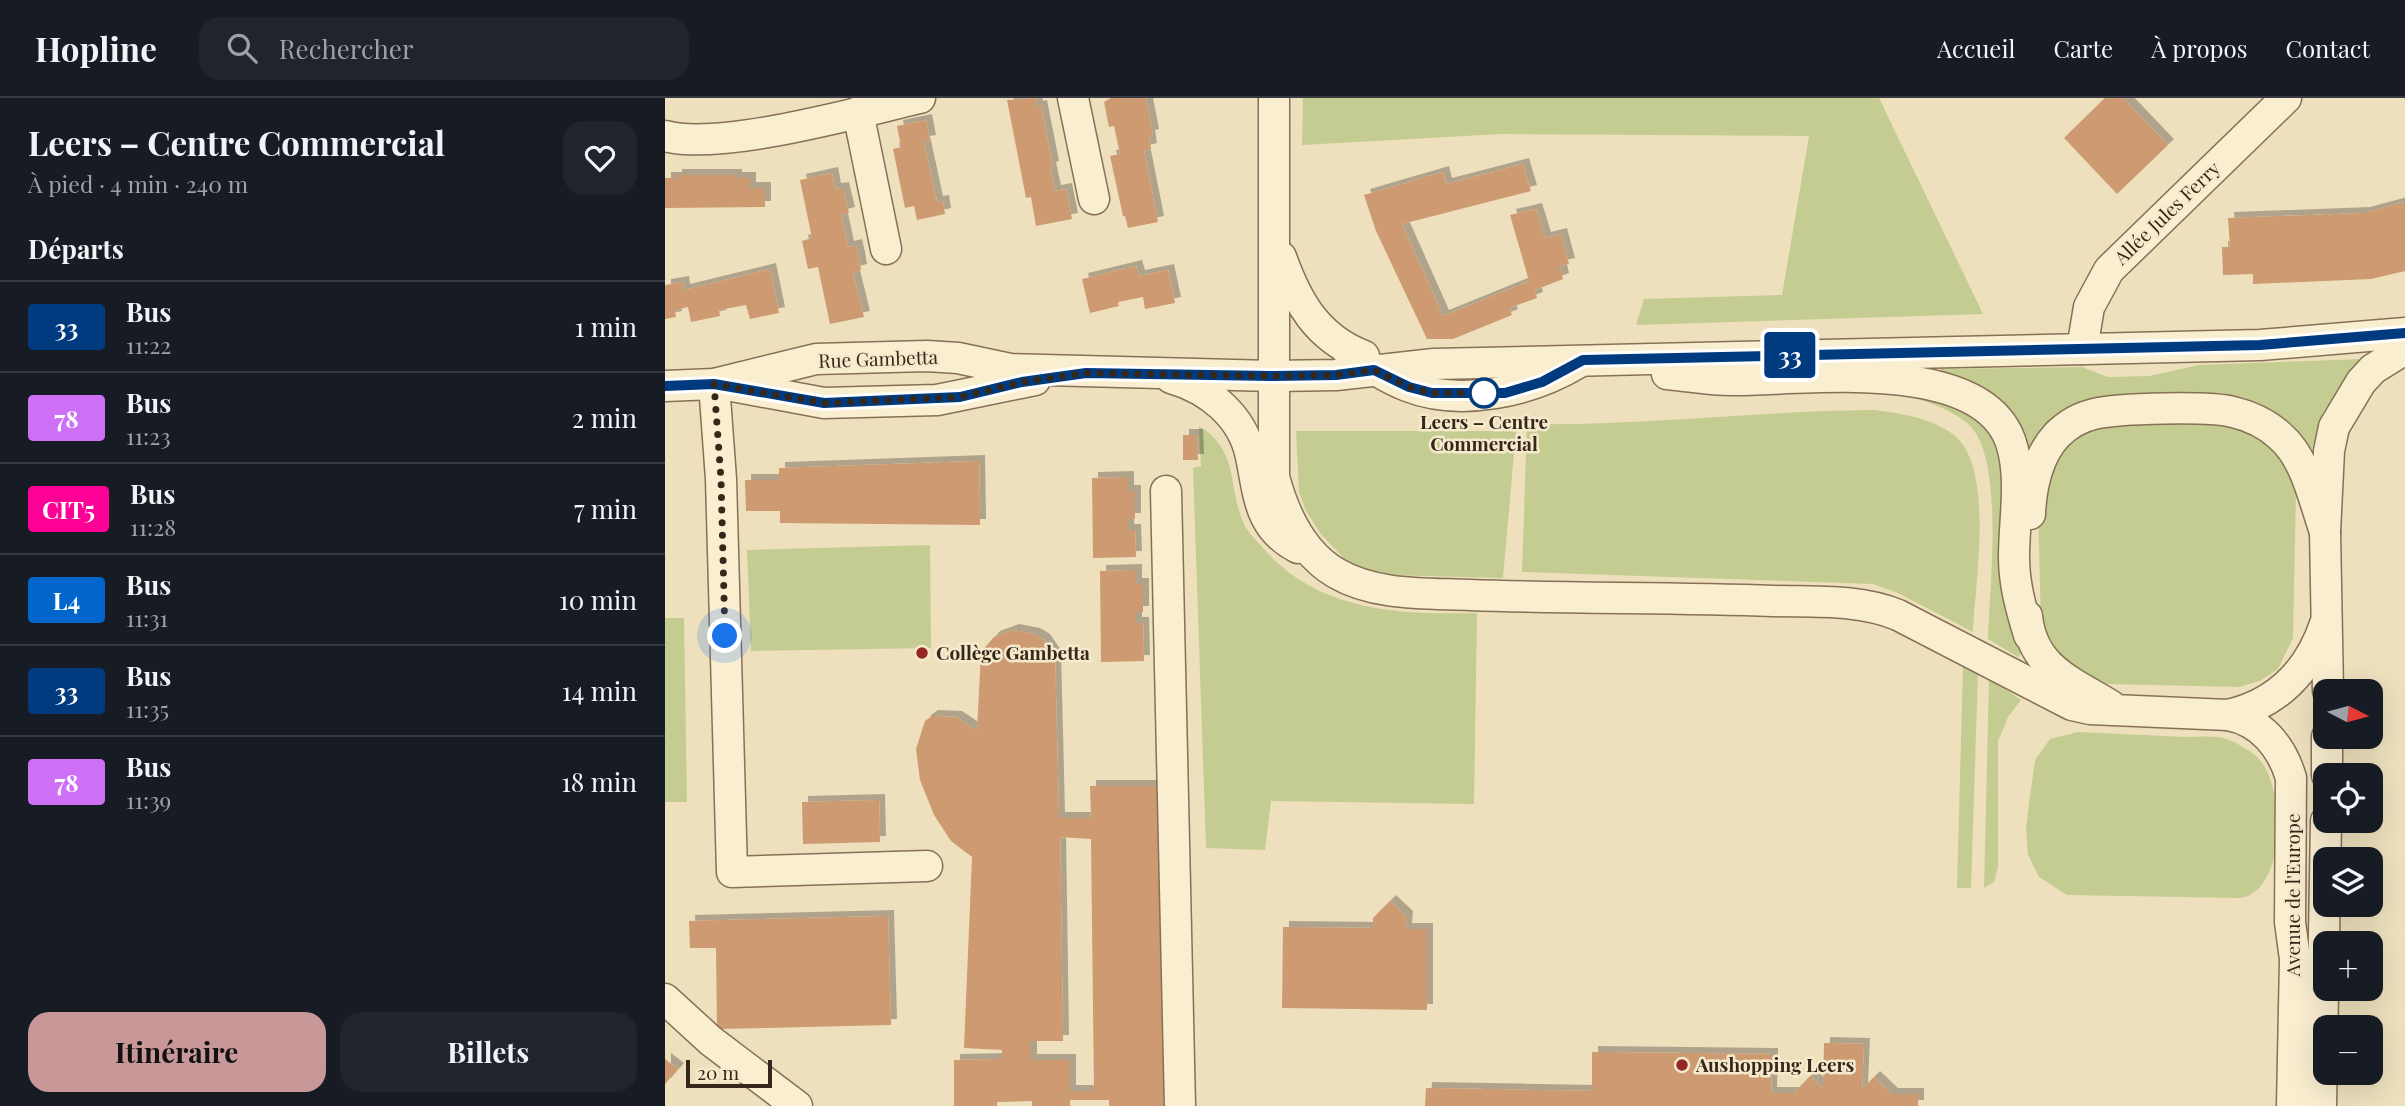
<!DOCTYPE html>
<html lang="fr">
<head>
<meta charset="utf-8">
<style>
	:root { --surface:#171b24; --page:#20242c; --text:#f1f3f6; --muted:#9ea1a6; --line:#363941; --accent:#c89798 }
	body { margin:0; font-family:"Playfair Display",serif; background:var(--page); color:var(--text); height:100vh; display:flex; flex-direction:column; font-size:26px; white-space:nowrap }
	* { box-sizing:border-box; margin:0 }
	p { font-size:23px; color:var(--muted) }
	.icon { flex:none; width:38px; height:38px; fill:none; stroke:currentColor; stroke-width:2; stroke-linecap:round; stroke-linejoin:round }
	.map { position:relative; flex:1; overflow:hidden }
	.side { display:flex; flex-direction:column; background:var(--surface); width:665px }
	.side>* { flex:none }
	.badge { padding:0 14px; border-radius:5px; font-size:24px; line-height:46px }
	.needle { width:46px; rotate:96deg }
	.fabs { position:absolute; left:1648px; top:581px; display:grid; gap:14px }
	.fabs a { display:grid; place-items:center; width:70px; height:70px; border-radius:14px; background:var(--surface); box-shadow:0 7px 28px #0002; font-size:35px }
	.scale { position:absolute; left:21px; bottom:18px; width:86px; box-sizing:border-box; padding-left:7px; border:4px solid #35281b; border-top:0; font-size:19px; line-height:24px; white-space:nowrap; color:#35281b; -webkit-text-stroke:5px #f5eacc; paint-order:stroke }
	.you { position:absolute; width:35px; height:35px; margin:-18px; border:5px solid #fff; border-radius:50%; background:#1a73e8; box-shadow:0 0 0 10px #1a73e833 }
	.map>.badge { position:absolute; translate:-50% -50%; box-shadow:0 0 0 4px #fff }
	h2 { padding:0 28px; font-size:26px; line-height:63px }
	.round { display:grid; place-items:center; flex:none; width:74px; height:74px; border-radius:21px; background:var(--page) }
	.summary { display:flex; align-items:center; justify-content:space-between; height:119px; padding:0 28px }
	h1 { font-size:33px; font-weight:700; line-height:52px }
	.button { display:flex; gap:14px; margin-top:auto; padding:14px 28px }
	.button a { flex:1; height:80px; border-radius:21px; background:var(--accent); color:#111; font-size:28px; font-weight:700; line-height:80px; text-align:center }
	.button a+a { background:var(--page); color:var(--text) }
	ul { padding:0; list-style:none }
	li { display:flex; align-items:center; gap:21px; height:91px; padding:0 28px; border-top:2px solid var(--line) }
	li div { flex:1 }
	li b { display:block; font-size:26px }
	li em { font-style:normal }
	li .badge { min-width:77px; font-weight:700; text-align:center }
	header { display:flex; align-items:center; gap:42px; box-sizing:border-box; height:98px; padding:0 35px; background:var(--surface); border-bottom:2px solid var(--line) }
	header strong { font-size:33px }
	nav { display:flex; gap:38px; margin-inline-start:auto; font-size:24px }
	.search { width:490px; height:63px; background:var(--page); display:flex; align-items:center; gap:18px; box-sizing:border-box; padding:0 24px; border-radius:21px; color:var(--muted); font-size:26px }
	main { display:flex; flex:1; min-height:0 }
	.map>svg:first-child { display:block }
	.green { fill:#c4cc91 }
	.building { fill:#cd9a72; fill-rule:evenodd; filter:url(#shadow) }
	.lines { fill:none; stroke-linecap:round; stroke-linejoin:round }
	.minor-casing { stroke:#867056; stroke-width:33 }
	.minor { stroke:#f9eed0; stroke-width:30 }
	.line-casing { stroke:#fff; stroke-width:16 }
	.line { stroke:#003b80; stroke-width:10 }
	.walk { stroke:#35281b; stroke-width:7; stroke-dasharray:0 12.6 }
	.stop-dot { fill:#fff; stroke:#003b80; stroke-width:3.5 }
	.poi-dot { fill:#962725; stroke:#f5eacc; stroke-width:2.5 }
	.labels { text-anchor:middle; stroke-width:5; stroke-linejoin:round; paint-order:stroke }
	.street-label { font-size:19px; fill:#35281b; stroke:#f5eacc }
	.stop-label { font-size:19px; font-weight:bold; fill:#35281b; stroke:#f5eacc }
	.poi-label { font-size:19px; font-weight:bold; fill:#35281b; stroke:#f5eacc; text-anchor:start }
</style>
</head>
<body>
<header>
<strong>Hopline</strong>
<div class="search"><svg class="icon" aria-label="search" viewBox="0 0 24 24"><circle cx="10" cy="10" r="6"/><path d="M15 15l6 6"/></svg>Rechercher</div>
<nav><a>Accueil</a><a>Carte</a><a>À propos</a><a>Contact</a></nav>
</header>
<main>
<section class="side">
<div class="summary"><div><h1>Leers – Centre Commercial</h1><p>À pied · 4 min · 240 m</p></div><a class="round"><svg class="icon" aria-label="heart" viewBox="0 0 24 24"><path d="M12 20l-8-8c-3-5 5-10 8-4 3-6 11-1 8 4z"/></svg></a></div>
<h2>Départs</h2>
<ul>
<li><span class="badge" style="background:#003b80;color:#fff">33</span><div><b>Bus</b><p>11:22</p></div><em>1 min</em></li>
<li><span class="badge" style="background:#ce70f6;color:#fff">78</span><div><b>Bus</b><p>11:23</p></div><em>2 min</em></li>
<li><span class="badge" style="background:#ff0096;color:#fff">CIT5</span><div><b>Bus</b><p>11:28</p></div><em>7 min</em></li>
<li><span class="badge" style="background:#06c;color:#fff">L4</span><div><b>Bus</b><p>11:31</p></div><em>10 min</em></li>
<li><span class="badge" style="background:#003b80;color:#fff">33</span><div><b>Bus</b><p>11:35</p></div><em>14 min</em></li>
<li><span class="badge" style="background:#ce70f6;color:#fff">78</span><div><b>Bus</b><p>11:39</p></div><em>18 min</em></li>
</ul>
<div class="button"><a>Itinéraire</a><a>Billets</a></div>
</section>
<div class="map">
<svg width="1740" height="1008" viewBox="0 0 1740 1008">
	<defs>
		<filter id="shadow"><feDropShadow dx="6" dy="-6" stdDeviation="0" flood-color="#0004"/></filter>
	</defs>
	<rect width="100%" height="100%" fill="#eee0bd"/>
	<!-- green -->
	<g class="green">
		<polygon points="638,0 1214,0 1318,216 971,227 979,201 1117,197 1144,38 836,36 637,47"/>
		<path d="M1698,261l-40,53 -11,36 -7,1 -15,-25 -23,-15 -30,-10 -70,-1 -141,49c-8,-17 -18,-43 -35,-52 -17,-9 -37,-9 -53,-21l3,-5 141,-2 26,10 41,-1 50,-11z"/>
		<path d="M1232,290l85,30 14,22 7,23 19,190 -4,4 -30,-18c1,-49 18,-184 -21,-216 -20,-17 -50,-24 -75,-32z"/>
		<path d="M1208,312c26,3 60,8 81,25 41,33 21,147 19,197l-75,-39 -25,-9 -351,-12 5,-148c116,2 230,-13 346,-14z"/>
		<polygon points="1546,324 1595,333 1619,358 1631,392 1628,540 1613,571 1595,583 1574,589 1444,586 1405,570 1387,552 1376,530 1373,405 1395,354 1423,333 1454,326"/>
		<path d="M534,328c41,25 28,60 45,98 4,9 14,18 20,25 53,62 137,66 213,64l-3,191 -203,-3 -6,49 -59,-2 -13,-380 8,-2z"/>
		<polygon points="631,333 851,333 838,480 718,477 683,465 655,435 640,411 634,394"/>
		<polygon points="265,447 266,550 86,553 82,452"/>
		<polygon points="0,520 19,520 22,704 0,704"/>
		<polygon points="1298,567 1313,575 1306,790 1292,790"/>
		<polygon points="1324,580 1356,602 1343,619 1333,643 1333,769 1329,784 1319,790"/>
		<path d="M1413,634c36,2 72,3 108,5 13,0 31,-2 43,3 8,3 16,8 23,13 34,19 38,140 -13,145l-172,-3 -28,-18 -11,-22 -2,-28 9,-67 15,-21z"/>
	</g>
	<!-- building -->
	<g class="building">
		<polygon points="371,0 372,9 376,8 388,69 385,70 390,93 401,91 407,121 371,128 366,99 361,100 342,2"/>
		<polygon points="446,0 481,0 488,37 484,38 486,51 479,53 493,124 463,130 460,118 458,118 445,58 455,56 449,28 444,29 439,4"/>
		<polygon points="1440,0 1458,0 1503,47 1452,96 1399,40"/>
		<polygon points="261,22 265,43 259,44 272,104 278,103 280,116 252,122 249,108 240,110 228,51 236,49 232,28"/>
		<polygon points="858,66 866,93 737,126 778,218 864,183 845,117 871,111 880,140 896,136 904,166 895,168 898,181 870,192 872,200 844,210 847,217 788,241 762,241 711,133 699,97 778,74 781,86"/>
		<polygon points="167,75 170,91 178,90 184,115 176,117 183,149 191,147 194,160 196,172 188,174 199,219 165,226 153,169 143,171 137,143 147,140 135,82"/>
		<polygon points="11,77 71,77 71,80 85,80 85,90 100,90 100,109 0,110 0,80 11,80"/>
		<polygon points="1740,104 1740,173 1706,181 1588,186 1588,176 1558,177 1557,149 1565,149 1563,120 1699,115"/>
		<polygon points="471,168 474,178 503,172 510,205 480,211 478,199 453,204 454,208 425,215 417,181"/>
		<polygon points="105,171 114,215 85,221 81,207 54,212 55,218 26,224 23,209 10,212 11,219 0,221 0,187 18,184 19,192"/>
		<polygon points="518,337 532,337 533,362 518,362"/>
		<polygon points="314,363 315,427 115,425 115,413 81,413 80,382 114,382 114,370"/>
		<polygon points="463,379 463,393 470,393 470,421 463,421 463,432 470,432 471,459 428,460 427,380"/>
		<polygon points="471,472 471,486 478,486 478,514 471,514 471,525 478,525 479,563 436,564 435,473"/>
		<path d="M348,532l21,4 10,6 11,16 4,162h32l-1,-32h70l10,320h-61v-6h-39v6h-38v-5l-35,1v4h-43v-46l48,-1v-9l-38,-2 8,-191 -21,-16 -17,-26 -14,-35 -4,-31 9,-28 7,-5 24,1 21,14 4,-79 13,-15zM395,739l31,2 3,252h-24v-31h-39v-19h32z"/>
		<polygon points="214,702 215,744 138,746 137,704"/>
		<polygon points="725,803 742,819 741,831 762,831 762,912 617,910 618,829 708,830 708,820"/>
		<polygon points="223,818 226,927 52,931 51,850 25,850 24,823"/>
		<polygon points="1159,945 1199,946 1197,991 1209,979 1227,996 1253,996 1253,1008 760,1008 761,990 927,993 927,954 1107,956 1106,995 1129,995 1145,978 1158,990"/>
		<polygon points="0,961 13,971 0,986"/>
	</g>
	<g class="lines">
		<defs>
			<g id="minor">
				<polyline points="408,0 429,101"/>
				<path d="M609,0v379c10,37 28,76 62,96 39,23 90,20 134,22 101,4 202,2 303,6 42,1 86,-2 125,14l174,90 18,4 138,6c49,-11 81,-44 97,-91"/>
				<polyline points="193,14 221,151"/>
				<path d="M0,38c56,15 194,-24 255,-38"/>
				<path d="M616,159c16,45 36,81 83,99"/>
				<polyline points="1417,251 1424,209 1444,172 1621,0"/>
				<path d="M682,252c19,14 37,27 60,36 53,21 123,6 171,-23"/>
				<path d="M1002,276c23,2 46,7 69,6 71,0 251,-25 276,66 10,35 2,75 2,111 0,27 7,52 15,78"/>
				<path d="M506,280c39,11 72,39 80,79 8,39 8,71 47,91"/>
				<polyline points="49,286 56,381 67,774 262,768"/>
				<polyline points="0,288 49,286 151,261 262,258 293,260 345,271 609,278 671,277 769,266 1595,247 1740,235"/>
				<polyline points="67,288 159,305 272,302 370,282"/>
				<polyline points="501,393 515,1008"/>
				<path d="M1365,416c1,-27 8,-59 27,-79 10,-10 24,-18 37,-21 24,-6 116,-8 139,-2 17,4 34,12 47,24 26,22 34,65 45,96"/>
				<path d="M1362,518c5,52 44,65 83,89"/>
				<polyline points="1663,593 1660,434 1664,353 1669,329 1696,284 1708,271 1740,251"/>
				<path d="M1563,617c33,6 54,32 63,63l-1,144 5,37 -3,147"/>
				<polyline points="1662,677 1662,639"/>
				<polyline points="0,901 46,943 132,1008"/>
				<polyline points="1656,1008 1661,723"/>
			</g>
		</defs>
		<!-- minor casing -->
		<use href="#minor" class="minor-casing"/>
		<!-- minor -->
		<use href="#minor" class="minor"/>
	</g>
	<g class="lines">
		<defs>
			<polyline id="line" points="0,288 49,286 159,305 295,299 357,284 421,275 609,278 671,277 709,272 744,289 767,295 840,295 877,284 918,262 1595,247 1740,235"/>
		</defs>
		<!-- line casing -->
		<use href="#line" class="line-casing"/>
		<!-- line -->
		<use href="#line" class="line"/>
		<!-- walk -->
		<polyline class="walk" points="60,538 56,381 49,286 159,305 295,299 357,284 421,275 609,278 671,277 709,272 744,289 767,295 824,295 819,295"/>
	</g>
	<!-- markers -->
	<circle class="stop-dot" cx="819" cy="295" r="14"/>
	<g class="poi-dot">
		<circle cx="257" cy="555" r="7"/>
		<circle cx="1017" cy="967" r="7"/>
	</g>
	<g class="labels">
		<!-- street labels -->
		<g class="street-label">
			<text transform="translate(1502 115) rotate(-44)" y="7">Allée Jules Ferry</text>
			<text transform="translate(213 261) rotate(-2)" y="7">Rue Gambetta</text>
			<text transform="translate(1628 797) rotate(-90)" y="7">Avenue de l'Europe</text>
		</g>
		<!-- stop labels -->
		<g class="stop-label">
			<text x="819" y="331">Leers – Centre<tspan x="819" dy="22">Commercial</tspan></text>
		</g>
		<!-- poi labels -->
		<g class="poi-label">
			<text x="271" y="562">Collège Gambetta</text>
			<text x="1031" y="974">Aushopping Leers</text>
		</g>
	</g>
</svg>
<div class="fabs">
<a><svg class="needle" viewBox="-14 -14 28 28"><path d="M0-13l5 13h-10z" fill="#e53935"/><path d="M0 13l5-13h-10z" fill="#9ea1a6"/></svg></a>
<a><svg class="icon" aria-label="locate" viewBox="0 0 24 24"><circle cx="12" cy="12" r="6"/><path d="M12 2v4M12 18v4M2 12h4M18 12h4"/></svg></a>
<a><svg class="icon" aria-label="layers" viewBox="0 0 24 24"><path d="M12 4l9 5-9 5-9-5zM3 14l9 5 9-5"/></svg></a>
<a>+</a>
<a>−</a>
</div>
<div class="scale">20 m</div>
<div class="you" style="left:60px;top:538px"></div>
<b class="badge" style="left:1125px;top:257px;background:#003b80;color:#fff">33</b>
</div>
</main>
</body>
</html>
